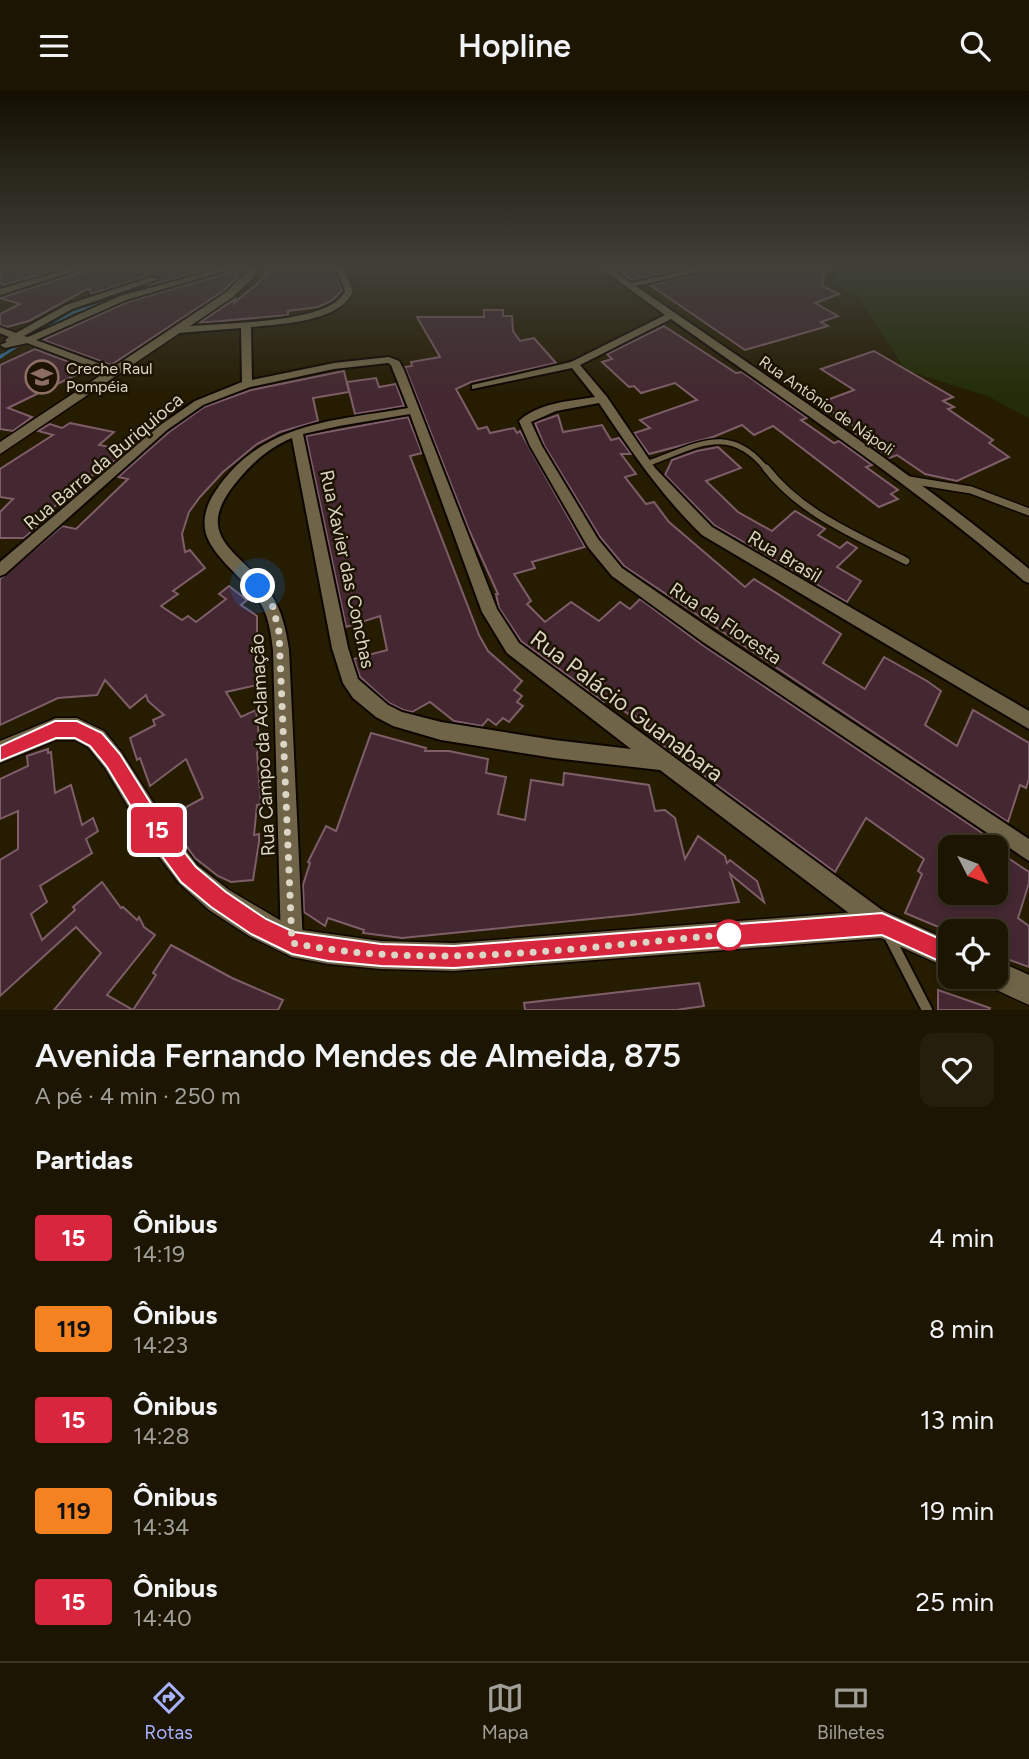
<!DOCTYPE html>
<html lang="pt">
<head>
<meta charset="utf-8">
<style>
	:root { --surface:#1c1502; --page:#251e0c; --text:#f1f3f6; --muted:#a09f99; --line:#3a3424; --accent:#a7b1fc }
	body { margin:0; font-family:Figtree,sans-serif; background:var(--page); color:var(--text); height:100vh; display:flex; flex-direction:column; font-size:26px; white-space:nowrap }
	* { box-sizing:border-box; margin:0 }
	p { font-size:23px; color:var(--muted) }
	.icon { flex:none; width:38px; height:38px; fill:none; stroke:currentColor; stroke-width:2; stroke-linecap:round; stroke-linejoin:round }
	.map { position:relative; height:919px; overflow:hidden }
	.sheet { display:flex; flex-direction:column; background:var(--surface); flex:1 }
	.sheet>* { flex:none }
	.badge { padding:0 14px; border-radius:5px; font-size:24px; line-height:46px }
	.needle { width:46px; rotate:132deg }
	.buttons { position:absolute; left:938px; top:744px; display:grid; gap:14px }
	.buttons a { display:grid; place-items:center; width:70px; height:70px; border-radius:14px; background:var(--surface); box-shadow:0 4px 10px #0003,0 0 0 2px var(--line); font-size:35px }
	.you { position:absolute; width:35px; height:35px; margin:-18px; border:5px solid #fff; border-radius:50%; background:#1a73e8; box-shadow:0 0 0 10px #1a73e833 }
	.map>.badge { position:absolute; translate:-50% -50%; box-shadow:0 0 0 4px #fff }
	h2 { padding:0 35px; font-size:26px; line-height:63px }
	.round { display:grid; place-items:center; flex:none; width:74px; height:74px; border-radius:14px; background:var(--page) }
	.headline { display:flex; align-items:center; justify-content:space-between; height:119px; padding:0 35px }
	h1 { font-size:33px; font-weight:600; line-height:52px }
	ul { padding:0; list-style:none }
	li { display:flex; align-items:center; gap:21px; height:91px; padding:0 35px }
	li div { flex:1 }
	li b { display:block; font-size:26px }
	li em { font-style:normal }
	li .badge { min-width:77px; font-weight:700; text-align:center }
	header { display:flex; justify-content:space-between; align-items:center; height:91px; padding:0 35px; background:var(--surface); font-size:32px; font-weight:600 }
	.tabs { display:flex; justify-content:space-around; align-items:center; height:98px; border-top:2px solid var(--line); background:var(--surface); font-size:19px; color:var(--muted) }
	.tabs a { display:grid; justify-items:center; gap:4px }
	.tabs .current { color:var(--accent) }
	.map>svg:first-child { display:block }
	.green { fill:#232d08 }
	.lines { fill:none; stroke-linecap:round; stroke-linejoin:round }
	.stream-far1 { stroke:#2f71a2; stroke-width:2.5 }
	.stream { stroke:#2f71a2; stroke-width:3.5 }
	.building { fill:#442831; stroke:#7e5e68; stroke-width:2 }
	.lane-far2-casing { stroke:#0e0600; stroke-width:8 }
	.lane-far1-casing { stroke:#0e0600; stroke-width:10 }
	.lane-casing { stroke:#0e0600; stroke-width:14 }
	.street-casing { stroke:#0e0600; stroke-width:4 }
	.secondary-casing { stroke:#0e0600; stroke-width:3 }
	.lane-far2 { stroke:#6f6447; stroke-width:5 }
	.lane-far1 { stroke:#6f6447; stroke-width:7 }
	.lane { stroke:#6f6447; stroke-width:10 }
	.street { fill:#6f6447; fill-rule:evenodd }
	.secondary { fill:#6f6447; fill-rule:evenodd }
	.line { fill:#d7263d; stroke:#fff; stroke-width:2 }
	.walk { stroke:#dbd5c5; stroke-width:7; stroke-dasharray:0 12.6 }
	.stop-dot { fill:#fff; stroke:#d7263d; stroke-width:3.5 }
	.labels { text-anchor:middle; stroke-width:5; stroke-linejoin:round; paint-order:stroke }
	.far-poi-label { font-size:16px; fill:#dbd5c5; stroke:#1c1300; text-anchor:start }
	.far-street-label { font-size:16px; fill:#dbd5c5; stroke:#1c1300 }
	.street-label { font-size:19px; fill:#dbd5c5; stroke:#1c1300 }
	.near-street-label { font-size:23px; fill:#dbd5c5; stroke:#1c1300 }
</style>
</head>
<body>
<header><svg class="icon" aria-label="menu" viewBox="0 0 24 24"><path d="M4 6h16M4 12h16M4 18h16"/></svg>Hopline<svg class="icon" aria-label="search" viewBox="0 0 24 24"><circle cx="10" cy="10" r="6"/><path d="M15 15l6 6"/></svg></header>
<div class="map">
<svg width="1029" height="919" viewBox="0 0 1029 919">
	<rect width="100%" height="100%" fill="#251c02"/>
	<!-- green -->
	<polygon class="green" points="837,175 1029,175 1029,327 987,305 905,279 858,205 835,194"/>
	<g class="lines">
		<!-- stream-far1 -->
		<g class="stream-far1">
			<polyline points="169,192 224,175"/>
			<polyline points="42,240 74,221 110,210"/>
			<polyline points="0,266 21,253"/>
		</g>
		<!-- stream -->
		<polyline class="stream" points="0,266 3,264"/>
	</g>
	<!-- building -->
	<g class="building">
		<polygon points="0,175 71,175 4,194 0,192"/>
		<polygon points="93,175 221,175 147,195 160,190 161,187 151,184 92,203 89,197 29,230 7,236 0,234 0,223 20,213 0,207 91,178"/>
		<polygon points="267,175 333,175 342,199 333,209 318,216 288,220 288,224 199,232 235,208 234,212 257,193 265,184"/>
		<polygon points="632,175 676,175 682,178 632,189 616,178"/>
		<polygon points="731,175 826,175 822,195 839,203 815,212 838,225 821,231 828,235 745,259 650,194"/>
		<polygon points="238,179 237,187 223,200 111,274 43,249 127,211"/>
		<polygon points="484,219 503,219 503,225 512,225 513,240 520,250 534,247 556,272 471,291 456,298 478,338 487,336 490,342 514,337 517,342 520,340 585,456 532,471 535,477 514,483 531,510 527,513 545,531 571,511 599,530 620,511 630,518 640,508 701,553 1000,754 999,756 950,756 950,802 996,802 996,759 1029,781 1029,792 1018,827 1029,835 1029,876 996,864 996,840 948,840 905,822 922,783 918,780 924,768 866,727 835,781 654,648 658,642 630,621 628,623 608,607 604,611 521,550 499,517 496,503 498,503 469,439 405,276 412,275 411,271 440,266 417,226 484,226"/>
		<polygon points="664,235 736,282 742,281 807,327 801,329 834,352 839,350 872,374 866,376 898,399 891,403 898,408 879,416 773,335 754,344 742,334 713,346 649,363 634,342 650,337 640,329 697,309 675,292 641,302 634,295 629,296 602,271 612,268 607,263"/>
		<polygon points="35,258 88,278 8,317 32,326 13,340 0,338 0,274"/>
		<polygon points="874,260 953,306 943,310 954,316 948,318 993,349 989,352 1009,366 957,390 925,383 897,364 889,367 856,343 862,341 819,312 854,299 821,278"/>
		<polygon points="344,280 349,301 313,307 318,330 280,341 257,353 223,381 200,406 189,421 182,443 185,461 190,459 205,477 173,500 178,503 161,515 182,529 188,525 196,531 226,508 219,503 229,495 247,509 241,514 257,525 257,594 226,601 241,626 256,619 260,654 257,662 261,713 257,714 254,744 259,743 259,751 253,789 231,791 218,785 195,767 166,727 203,707 186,668 150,695 140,667 137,669 130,647 155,634 153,629 164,624 148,610 146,604 130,617 105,589 97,604 58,607 0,634 0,488 62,435 76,438 128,388 118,386 169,341 204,316 251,299"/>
		<polygon points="376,287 379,296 396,293 404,315 355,323 347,291"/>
		<polygon points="558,324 563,341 602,334 611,349 619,347 631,363 621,363 636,383 625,386 646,413 654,411 669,431 745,496 754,488 841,543 823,572 865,598 884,566 927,590 941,600 925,634 957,655 973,619 1029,652 1029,688 1026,697 1020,694 1008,731 624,475 600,446 544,354 535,332"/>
		<polygon points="408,326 422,362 410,365 479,544 488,560 522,590 514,599 522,605 517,611 523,615 509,631 503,627 496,634 488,628 482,635 454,630 430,611 412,621 403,619 389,612 360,586 354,568 387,559 380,525 346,536 306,345"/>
		<polygon points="70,332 114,341 99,354 127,359 99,383 95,382 37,430 42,431 24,447 0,447 0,421 13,408 0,406 0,378 53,344 38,340 50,333 62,337"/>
		<polygon points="718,356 741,377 706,390 738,421 772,440 795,420 825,438 818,444 840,457 847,451 857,457 837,476 861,490 847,511 714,434 665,384 672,369 697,360"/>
		<polygon points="371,642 426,657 425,660 449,660 488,668 486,682 506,686 498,723 525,729 531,689 563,694 564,682 649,694 655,720 665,719 675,727 685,768 698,745 725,765 727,772 730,769 757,790 764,811 730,783 739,811 631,824 402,847 363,842 364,839 328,827 325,835 304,821 303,794 310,772 308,771 326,735 336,740"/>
		<polygon points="48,658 48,662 51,661 55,702 71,694 82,734 93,727 98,740 86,748 92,762 40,795 47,811 31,823 42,849 75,819 73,816 102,791 121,817 123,816 137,829 139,826 144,836 155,844 107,904 133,919 54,919 101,862 76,836 0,905 0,769 18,758 18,720 0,728 0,688 28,675 27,665"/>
		<polygon points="171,854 232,887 283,909 278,919 133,919 156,884 153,882"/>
		<polygon points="699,892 704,915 676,919 525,919 524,912"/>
		<polygon points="938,899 990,917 989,919 938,919"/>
	</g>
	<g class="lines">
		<defs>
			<path id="lane-far2" d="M646,373c49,-17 83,-43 121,6"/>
			<g id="lane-far1">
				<path d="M766,377c36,46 89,67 140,93"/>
				<polyline points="909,389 971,399 1029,421"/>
			</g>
			<polyline id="lane" points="889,845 927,919"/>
			<g id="street">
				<polygon points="79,175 90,175 0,204 0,198"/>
				<polygon points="230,175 241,175 126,209 36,249 117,279 117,283 109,283 27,252 5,257 0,254 7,251 5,249 9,246 0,242 0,236 16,242 66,214 152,186 159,188 72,218 24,245 28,246 120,205"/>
				<path d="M335,175h8l10,25c-12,31 -73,33 -102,36l1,53 82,-17 55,-6 10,4 5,9 93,239 22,34 367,270 3,8 -3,8 -8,3 -8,-3 -210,-159 -106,-12 -113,-18 -48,-14 -17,-9 -23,-19 -10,-15 -11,-35 -40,-210c-22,9 -39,24 -54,42 -50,59 5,71 33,114 11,17 15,36 18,56l14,293 -3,8 -8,3 -8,-3 -3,-8 -8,-293c-2,-16 -4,-32 -12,-46 -14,-23 -38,-38 -51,-61 -10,-17 -5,-36 5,-51 46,-70 118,-71 193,-84l-17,-43 -3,-2 -54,6 -84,18 -47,18 -36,25 -162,144 -5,2v-14l159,-136 36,-25 47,-19 -1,-54 -63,5 -3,-1v-4c35,-6 156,-2 170,-37zM410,323l72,198 25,41 124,96 -77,-9 -113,-18 -39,-10 -14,-7 -30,-26 -10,-31 -45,-214 36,-8z"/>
				<path d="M598,175h9l24,17 76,-17h13l-4,2 -80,18c131,91 269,180 393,283v14l-5,-2c-111,-96 -234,-177 -353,-262l-91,46 27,32 48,71 57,59 317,184v18l-327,-194c-43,-42 -70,-83 -103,-132l-43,8 -25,11 11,24 56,93 24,29 93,64 314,207v22l-326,-219 -91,-66 -24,-29 -58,-101 -11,-25c19,-18 51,-20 76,-24l-23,-29 -100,21v-4l99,-23 94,-47z"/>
			</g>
			<g id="secondary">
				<polygon points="248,175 258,175 254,186 233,206 0,363 0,351 225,202 245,183"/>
				<polygon points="56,627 77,627 104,640 121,661 172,741 197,774 229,799 295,838 381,850 454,852 882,819 950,850 950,878 881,847 454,880 381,878 328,873 292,866 249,845 209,819 179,792 154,759 105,677 88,656 75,649 56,649 0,672 0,650"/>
				<polygon points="996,869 1029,884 1029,914 986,894 982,886 996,886"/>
			</g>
		</defs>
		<!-- lane-far2 casing -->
		<use href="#lane-far2" class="lane-far2-casing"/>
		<!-- lane-far1 casing -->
		<use href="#lane-far1" class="lane-far1-casing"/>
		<!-- lane casing -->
		<use href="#lane" class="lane-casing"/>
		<!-- street casing -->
		<use href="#street" class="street-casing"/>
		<!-- secondary casing -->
		<use href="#secondary" class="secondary-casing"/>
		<!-- lane-far2 -->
		<use href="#lane-far2" class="lane-far2"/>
		<!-- lane-far1 -->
		<use href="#lane-far1" class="lane-far1"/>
		<!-- lane -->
		<use href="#lane" class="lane"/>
		<!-- street -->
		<use href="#street" class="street"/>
		<!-- secondary -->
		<use href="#secondary" class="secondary"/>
	</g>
	<!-- sky -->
	<linearGradient id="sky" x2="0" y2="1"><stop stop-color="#140f01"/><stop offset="0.58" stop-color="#404039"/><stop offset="1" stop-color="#404039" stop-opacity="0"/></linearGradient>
	<rect width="1029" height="303" fill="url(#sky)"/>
	<!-- line -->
	<polygon class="line" points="55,630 77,630 102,642 120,663 170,743 196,776 226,801 266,828 294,841 381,853 454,855 882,822 958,856 961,864 958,871 950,875 882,844 454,877 381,875 328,870 292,863 251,843 211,816 181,791 156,757 107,676 90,655 75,647 56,647 0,670 0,655"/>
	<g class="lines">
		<!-- walk -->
		<path class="walk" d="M258,495l15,21 6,25 13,311c147,29 297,2 445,-9l-8,1"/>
	</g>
	<!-- icons -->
	<defs>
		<symbol id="school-ring" viewBox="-11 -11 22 22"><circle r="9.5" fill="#1c1300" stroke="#8d6e63" stroke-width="1.5"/><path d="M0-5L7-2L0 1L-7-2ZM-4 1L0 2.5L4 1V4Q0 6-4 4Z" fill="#8d6e63"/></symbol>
	</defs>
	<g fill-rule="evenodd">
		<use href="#school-ring" x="23" y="267" width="38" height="38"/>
	</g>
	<!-- markers -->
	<circle class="stop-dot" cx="729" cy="844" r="14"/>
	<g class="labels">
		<!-- far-poi labels -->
		<g class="far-poi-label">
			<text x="66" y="283">Creche Raul<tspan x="66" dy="18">Pompéia</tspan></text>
		</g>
		<!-- far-street labels -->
		<g class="far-street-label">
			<text transform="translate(827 314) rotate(35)" y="6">Rua Antônio de Nápoli</text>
		</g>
		<!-- street labels -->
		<g class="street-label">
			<text transform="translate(103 370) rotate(-40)" y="7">Rua Barra da Buriquioca</text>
			<text transform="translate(785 465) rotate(31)" y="7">Rua Brasil</text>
			<text transform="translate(348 478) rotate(78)" y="7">Rua Xavier das Conchas</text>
			<text transform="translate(726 532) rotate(34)" y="7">Rua da Floresta</text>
			<text transform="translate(262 654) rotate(-93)" y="7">Rua Campo da Aclamação</text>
		</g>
		<!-- near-street labels -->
		<g class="near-street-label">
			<text transform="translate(627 615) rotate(37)" y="8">Rua Palácio Guanabara</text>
		</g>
	</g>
</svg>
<div class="buttons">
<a><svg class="needle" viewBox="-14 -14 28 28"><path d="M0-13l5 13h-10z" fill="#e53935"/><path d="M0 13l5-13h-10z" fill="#a09f99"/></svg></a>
<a><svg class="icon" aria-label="locate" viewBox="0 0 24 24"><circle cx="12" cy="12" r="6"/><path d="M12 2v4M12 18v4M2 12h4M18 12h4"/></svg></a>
</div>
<div class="you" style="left:258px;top:495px"></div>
<b class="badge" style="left:157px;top:739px;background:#d7263d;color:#fff">15</b>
</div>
<section class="sheet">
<div class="headline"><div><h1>Avenida Fernando Mendes de Almeida, 875</h1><p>A pé · 4 min · 250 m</p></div><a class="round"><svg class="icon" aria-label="heart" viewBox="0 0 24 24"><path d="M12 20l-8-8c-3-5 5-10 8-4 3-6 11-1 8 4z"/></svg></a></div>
<h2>Partidas</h2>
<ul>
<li><span class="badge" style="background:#d7263d;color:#fff">15</span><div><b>Ônibus</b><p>14:19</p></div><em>4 min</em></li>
<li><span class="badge" style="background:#f58220;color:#111">119</span><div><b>Ônibus</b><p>14:23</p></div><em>8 min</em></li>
<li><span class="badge" style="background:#d7263d;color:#fff">15</span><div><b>Ônibus</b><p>14:28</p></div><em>13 min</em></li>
<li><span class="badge" style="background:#f58220;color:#111">119</span><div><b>Ônibus</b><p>14:34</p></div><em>19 min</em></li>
<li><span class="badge" style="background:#d7263d;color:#fff">15</span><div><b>Ônibus</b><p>14:40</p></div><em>25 min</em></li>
</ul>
</section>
<nav class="tabs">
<a class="current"><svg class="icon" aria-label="directions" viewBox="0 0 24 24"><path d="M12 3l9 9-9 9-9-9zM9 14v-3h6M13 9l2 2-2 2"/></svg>Rotas</a>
<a><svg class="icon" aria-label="map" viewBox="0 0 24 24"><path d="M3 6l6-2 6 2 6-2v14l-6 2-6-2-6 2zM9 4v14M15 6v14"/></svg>Mapa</a>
<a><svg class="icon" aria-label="tickets" viewBox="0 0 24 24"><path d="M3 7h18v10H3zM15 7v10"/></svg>Bilhetes</a>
</nav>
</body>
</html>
